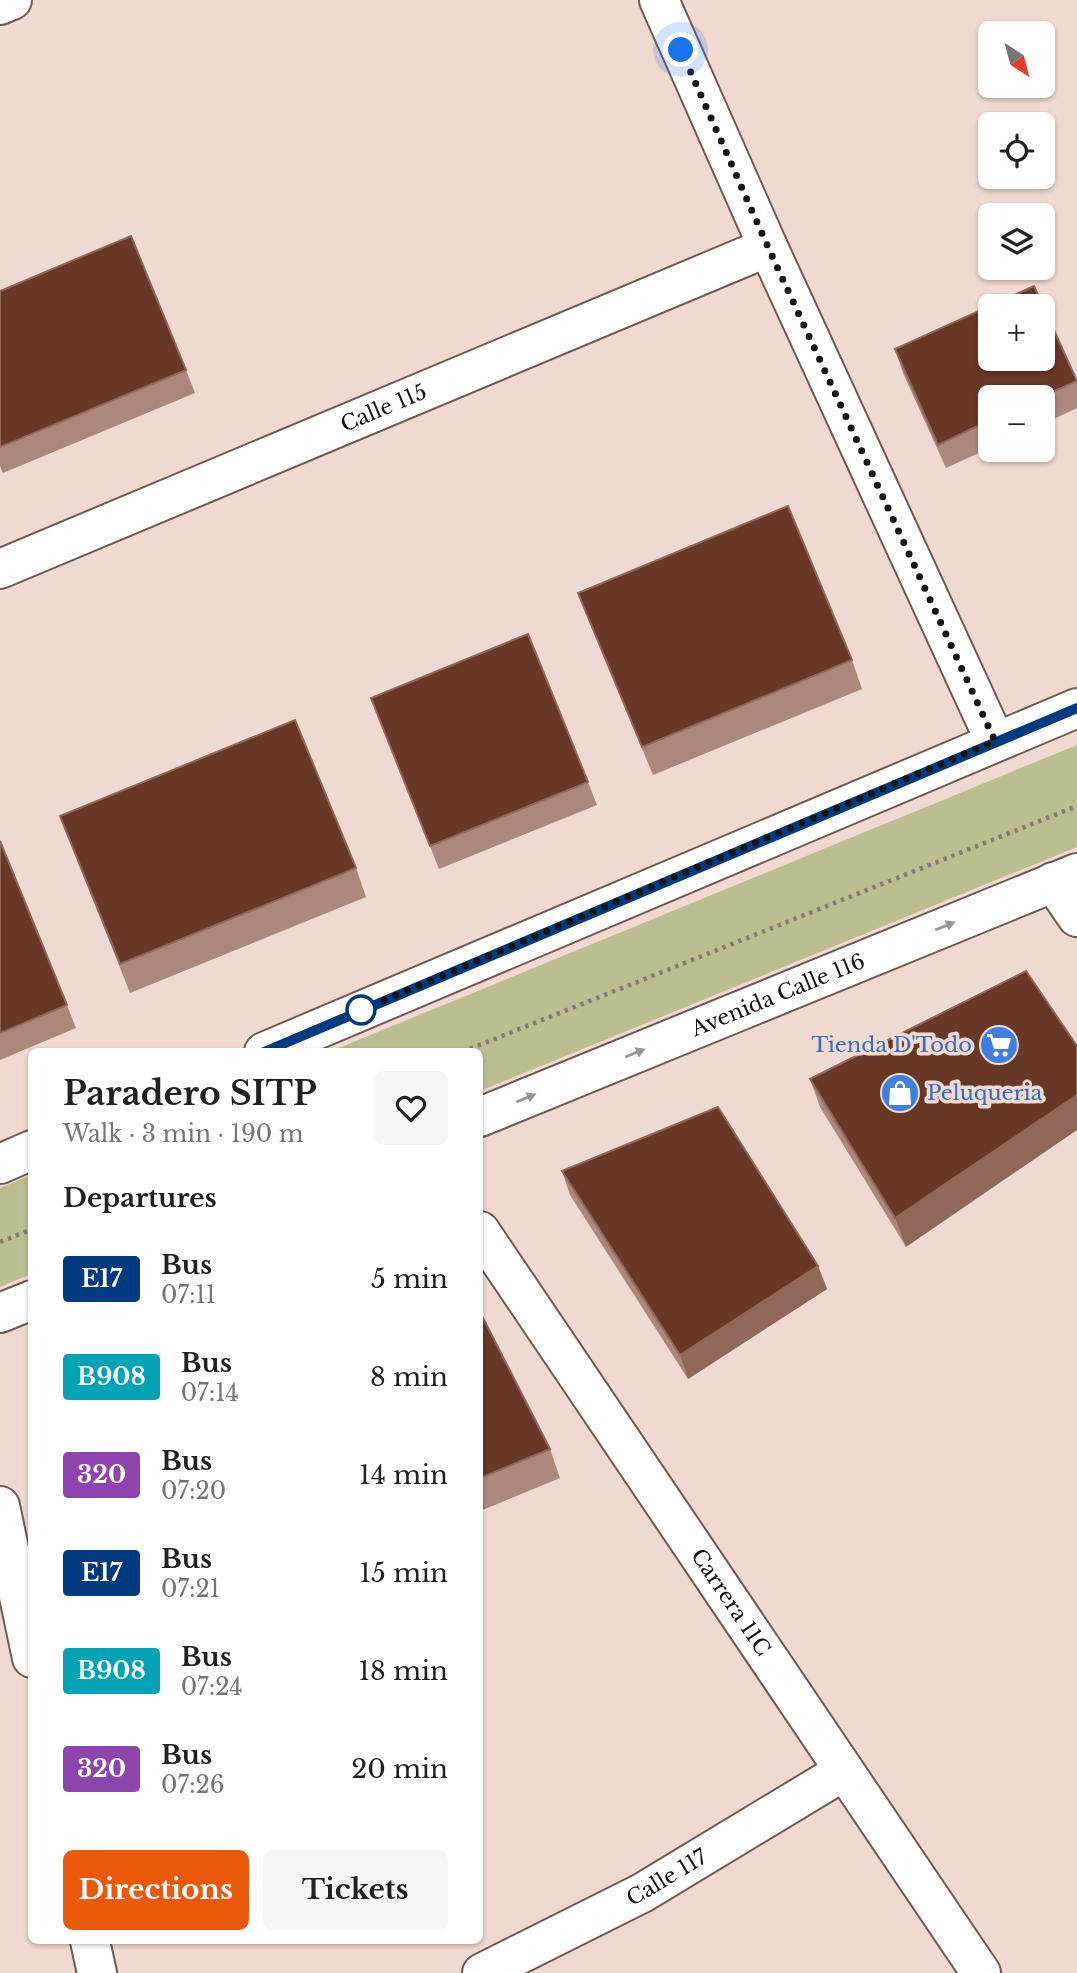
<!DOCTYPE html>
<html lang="en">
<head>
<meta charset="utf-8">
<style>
	:root { --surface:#fff; --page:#f6f6f6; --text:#202124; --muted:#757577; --accent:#ea580c }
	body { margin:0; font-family:"Libre Baskerville",serif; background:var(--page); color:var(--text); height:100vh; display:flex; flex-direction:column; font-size:26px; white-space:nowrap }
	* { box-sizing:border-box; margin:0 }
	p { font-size:23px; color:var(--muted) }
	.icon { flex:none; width:38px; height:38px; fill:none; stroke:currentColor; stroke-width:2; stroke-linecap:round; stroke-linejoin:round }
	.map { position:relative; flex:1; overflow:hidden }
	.side { position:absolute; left:28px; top:1048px; width:455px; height:896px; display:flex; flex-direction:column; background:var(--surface); border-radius:10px; box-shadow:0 2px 5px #0004 }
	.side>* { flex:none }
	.badge { padding:0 14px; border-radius:5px; font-size:24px; line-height:46px }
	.needle { width:46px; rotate:144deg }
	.buttons { position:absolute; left:978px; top:21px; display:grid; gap:14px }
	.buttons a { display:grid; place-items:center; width:77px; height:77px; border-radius:10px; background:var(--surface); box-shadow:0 2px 5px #0004; font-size:35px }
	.you { position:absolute; width:35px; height:35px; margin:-18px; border:5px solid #fff; border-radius:50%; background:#1a73e8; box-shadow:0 0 0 10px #1a73e833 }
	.map>.badge { position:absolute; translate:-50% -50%; box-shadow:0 0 0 4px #fff }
	h2 { padding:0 35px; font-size:26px; line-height:63px }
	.round { display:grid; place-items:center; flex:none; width:74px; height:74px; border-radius:10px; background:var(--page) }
	.summary { display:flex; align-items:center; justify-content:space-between; height:119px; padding:0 35px }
	h1 { font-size:33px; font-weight:800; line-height:52px }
	.action { display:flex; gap:14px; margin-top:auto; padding:14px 35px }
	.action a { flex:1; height:80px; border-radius:10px; background:var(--accent); color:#fff; font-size:28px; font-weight:800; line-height:80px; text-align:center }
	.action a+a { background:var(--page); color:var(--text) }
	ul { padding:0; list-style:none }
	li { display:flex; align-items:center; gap:21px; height:98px; padding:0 35px }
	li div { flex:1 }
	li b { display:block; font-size:26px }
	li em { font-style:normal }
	li .badge { min-width:77px; font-weight:700; text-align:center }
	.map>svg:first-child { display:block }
	.grass { fill:#bbbe91 }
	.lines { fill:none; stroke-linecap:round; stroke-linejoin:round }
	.minor-casing { stroke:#6e5a53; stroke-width:42 }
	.primary-casing { stroke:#6e5a53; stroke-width:42 }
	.path { stroke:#897a74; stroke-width:4.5; stroke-dasharray:3.5 5; stroke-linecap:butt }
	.minor { stroke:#fff; stroke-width:38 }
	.primary { stroke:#fff; stroke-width:38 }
	.wall { fill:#ab887a }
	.shaded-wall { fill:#906858 }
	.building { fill:#673825; stroke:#906858; stroke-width:2; fill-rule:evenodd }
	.oneway { fill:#989593 }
	.line-casing { stroke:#fff; stroke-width:16 }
	.line { stroke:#003b80; stroke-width:10 }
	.walk { stroke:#1b1310; stroke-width:7; stroke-dasharray:0 12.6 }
	.stop-dot { fill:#fff; stroke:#003b80; stroke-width:3.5 }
	.labels { text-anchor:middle; stroke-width:7; stroke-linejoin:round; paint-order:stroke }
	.street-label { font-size:21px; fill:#1b1310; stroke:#efd9d0 }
	.shop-label { font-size:21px; fill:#366cbe; stroke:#efd9d0; text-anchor:end }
</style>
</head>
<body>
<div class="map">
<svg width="1077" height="1973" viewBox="0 0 1077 1973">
	<rect width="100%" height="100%" fill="#efd9d0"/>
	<!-- grass -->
	<g class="grass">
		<polygon points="1077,745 1077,847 480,1091 480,1052 329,1052"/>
		<polygon points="31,1175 31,1274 0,1287 0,1188"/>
	</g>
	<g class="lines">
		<defs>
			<g id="minor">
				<polyline points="659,0 768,247 995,741"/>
				<polyline points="0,5 12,0"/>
				<path id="s1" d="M0,569l768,-322"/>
				<polyline points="1053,882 1077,917"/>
				<path id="s2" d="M480,1231l501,742"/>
				<polyline points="0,1506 32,1658"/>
				<polyline points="90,1941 97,1973"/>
				<path id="s3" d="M482,1973l160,-80 202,-122"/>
			</g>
			<g id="primary">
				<polyline points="264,1052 1077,708"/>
				<path id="s4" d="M480,1117l597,-244"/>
				<polyline points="0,1164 32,1150"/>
				<polyline points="0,1313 32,1300"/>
			</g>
		</defs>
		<!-- minor casing -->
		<use href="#minor" class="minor-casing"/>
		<!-- primary casing -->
		<use href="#primary" class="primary-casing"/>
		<!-- path -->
		<g class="path">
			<polyline points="462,1052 1077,806"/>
			<polyline points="0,1242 32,1229"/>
		</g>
		<!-- minor -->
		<use href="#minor" class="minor"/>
		<!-- primary -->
		<use href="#primary" class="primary"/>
	</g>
	<!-- wall -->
	<g class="wall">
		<polygon points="0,291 186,370 195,393 3,473 0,466"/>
		<polygon points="895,349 1077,381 1077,408 1043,424 1043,397 990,397 990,448 946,468 903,373"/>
		<polygon points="578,593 852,660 862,689 653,775 589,621"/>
		<polygon points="371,698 588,782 597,805 439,869"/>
		<polygon points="60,816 356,868 366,897 130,993"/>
		<polygon points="0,841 67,1005 76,1028 0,1060"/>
		<polygon points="1026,971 906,1247 820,1107 810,1079"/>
		<polygon points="562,1171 818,1266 827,1289 688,1379 570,1195"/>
		<polygon points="480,1312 550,1449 560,1478 480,1511"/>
	</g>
	<!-- shaded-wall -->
	<g class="shaded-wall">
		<polygon points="1077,1095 1077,1130 906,1247 895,1218"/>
		<polygon points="818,1266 827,1289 688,1379 680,1355"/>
	</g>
	<!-- building -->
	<g class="building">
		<polygon points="131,236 186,370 0,447 0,291"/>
		<path d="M1034,286l43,95 -36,16h-51v23l-52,25 -43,-96zM990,306h53v53h-53z"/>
		<polygon points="788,506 852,660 642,747 578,593"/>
		<polygon points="528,634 588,782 430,846 371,698"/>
		<polygon points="295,720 356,868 120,964 60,816"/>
		<polygon points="0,841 67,1005 0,1033"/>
		<polygon points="1026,971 1077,1046 1077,1095 895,1218 810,1079"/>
		<polygon points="718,1107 818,1266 680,1355 562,1171"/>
		<polygon points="480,1312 550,1449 480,1478"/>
	</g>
	<!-- one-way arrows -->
	<defs><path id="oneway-solid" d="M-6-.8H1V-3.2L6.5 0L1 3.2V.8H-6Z" transform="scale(1.75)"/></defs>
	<g class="oneway">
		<use href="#oneway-solid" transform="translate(945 926) rotate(-22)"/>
		<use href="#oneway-solid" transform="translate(635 1053) rotate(-22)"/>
		<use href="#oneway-solid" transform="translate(526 1098) rotate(-22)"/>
	</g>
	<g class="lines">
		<defs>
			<polyline id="line" points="264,1052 1077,708"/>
		</defs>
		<!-- line casing -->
		<use href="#line" class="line-casing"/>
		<!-- line -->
		<use href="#line" class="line"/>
		<!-- walk -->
		<polyline class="walk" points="361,1010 995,741 768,247 681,50"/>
	</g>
	<!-- icons -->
	<defs>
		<symbol id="supermarket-disc" viewBox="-11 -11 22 22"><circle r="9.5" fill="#3f7fe0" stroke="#efd9d0"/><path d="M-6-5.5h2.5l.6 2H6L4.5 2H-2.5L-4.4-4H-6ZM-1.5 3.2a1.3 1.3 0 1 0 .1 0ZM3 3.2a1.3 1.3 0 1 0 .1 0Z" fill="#fff"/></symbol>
		<symbol id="shop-disc" viewBox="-11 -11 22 22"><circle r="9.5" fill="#3f7fe0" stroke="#efd9d0"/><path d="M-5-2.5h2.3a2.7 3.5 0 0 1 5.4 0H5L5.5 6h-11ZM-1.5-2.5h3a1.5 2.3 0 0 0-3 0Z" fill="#fff"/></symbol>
	</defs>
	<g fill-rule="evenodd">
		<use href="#supermarket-disc" x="977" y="1023" width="44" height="44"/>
		<use href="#shop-disc" x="878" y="1071" width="44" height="44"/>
	</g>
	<!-- markers -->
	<circle class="stop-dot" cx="361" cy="1010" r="14"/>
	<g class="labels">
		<!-- street labels -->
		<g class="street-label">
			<text dy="7" stroke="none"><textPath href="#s1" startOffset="416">Calle 115</textPath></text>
			<text dy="7" stroke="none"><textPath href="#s4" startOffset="322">Avenida Calle 116</textPath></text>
			<text dy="7" stroke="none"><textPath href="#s2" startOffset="448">Carrera 11C</textPath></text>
			<text dy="7" stroke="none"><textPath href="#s3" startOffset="208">Calle 117</textPath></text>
		</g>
		<!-- shop labels -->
		<g class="shop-label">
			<text x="972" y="1052">Tienda D'Todo</text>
			<text x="927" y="1100" text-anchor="start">Peluqueria</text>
		</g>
	</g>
</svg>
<div class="buttons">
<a><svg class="needle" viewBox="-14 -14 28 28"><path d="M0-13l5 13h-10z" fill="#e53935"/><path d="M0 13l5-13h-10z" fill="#757577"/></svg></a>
<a><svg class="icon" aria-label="locate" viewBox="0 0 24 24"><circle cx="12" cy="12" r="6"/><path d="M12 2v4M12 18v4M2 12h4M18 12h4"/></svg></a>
<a><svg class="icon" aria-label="layers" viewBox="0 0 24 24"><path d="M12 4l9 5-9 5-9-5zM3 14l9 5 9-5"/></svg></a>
<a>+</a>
<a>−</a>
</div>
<div class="you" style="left:681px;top:50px"></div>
<section class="side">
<div class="summary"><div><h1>Paradero SITP</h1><p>Walk · 3 min · 190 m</p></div><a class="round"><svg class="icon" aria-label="heart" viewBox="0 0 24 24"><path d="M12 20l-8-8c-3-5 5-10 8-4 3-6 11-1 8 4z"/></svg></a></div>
<h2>Departures</h2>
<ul>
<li><span class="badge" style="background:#003b80;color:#fff">E17</span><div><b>Bus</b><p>07:11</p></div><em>5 min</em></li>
<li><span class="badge" style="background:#00a3b4;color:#fff">B908</span><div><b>Bus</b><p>07:14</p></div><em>8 min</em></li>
<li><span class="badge" style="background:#8e44ad;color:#fff">320</span><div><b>Bus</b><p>07:20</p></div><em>14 min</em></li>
<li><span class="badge" style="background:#003b80;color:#fff">E17</span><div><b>Bus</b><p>07:21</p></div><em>15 min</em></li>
<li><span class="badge" style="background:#00a3b4;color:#fff">B908</span><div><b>Bus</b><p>07:24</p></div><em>18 min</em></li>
<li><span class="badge" style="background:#8e44ad;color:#fff">320</span><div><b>Bus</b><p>07:26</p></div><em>20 min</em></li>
</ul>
<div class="action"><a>Directions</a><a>Tickets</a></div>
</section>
</div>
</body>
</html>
